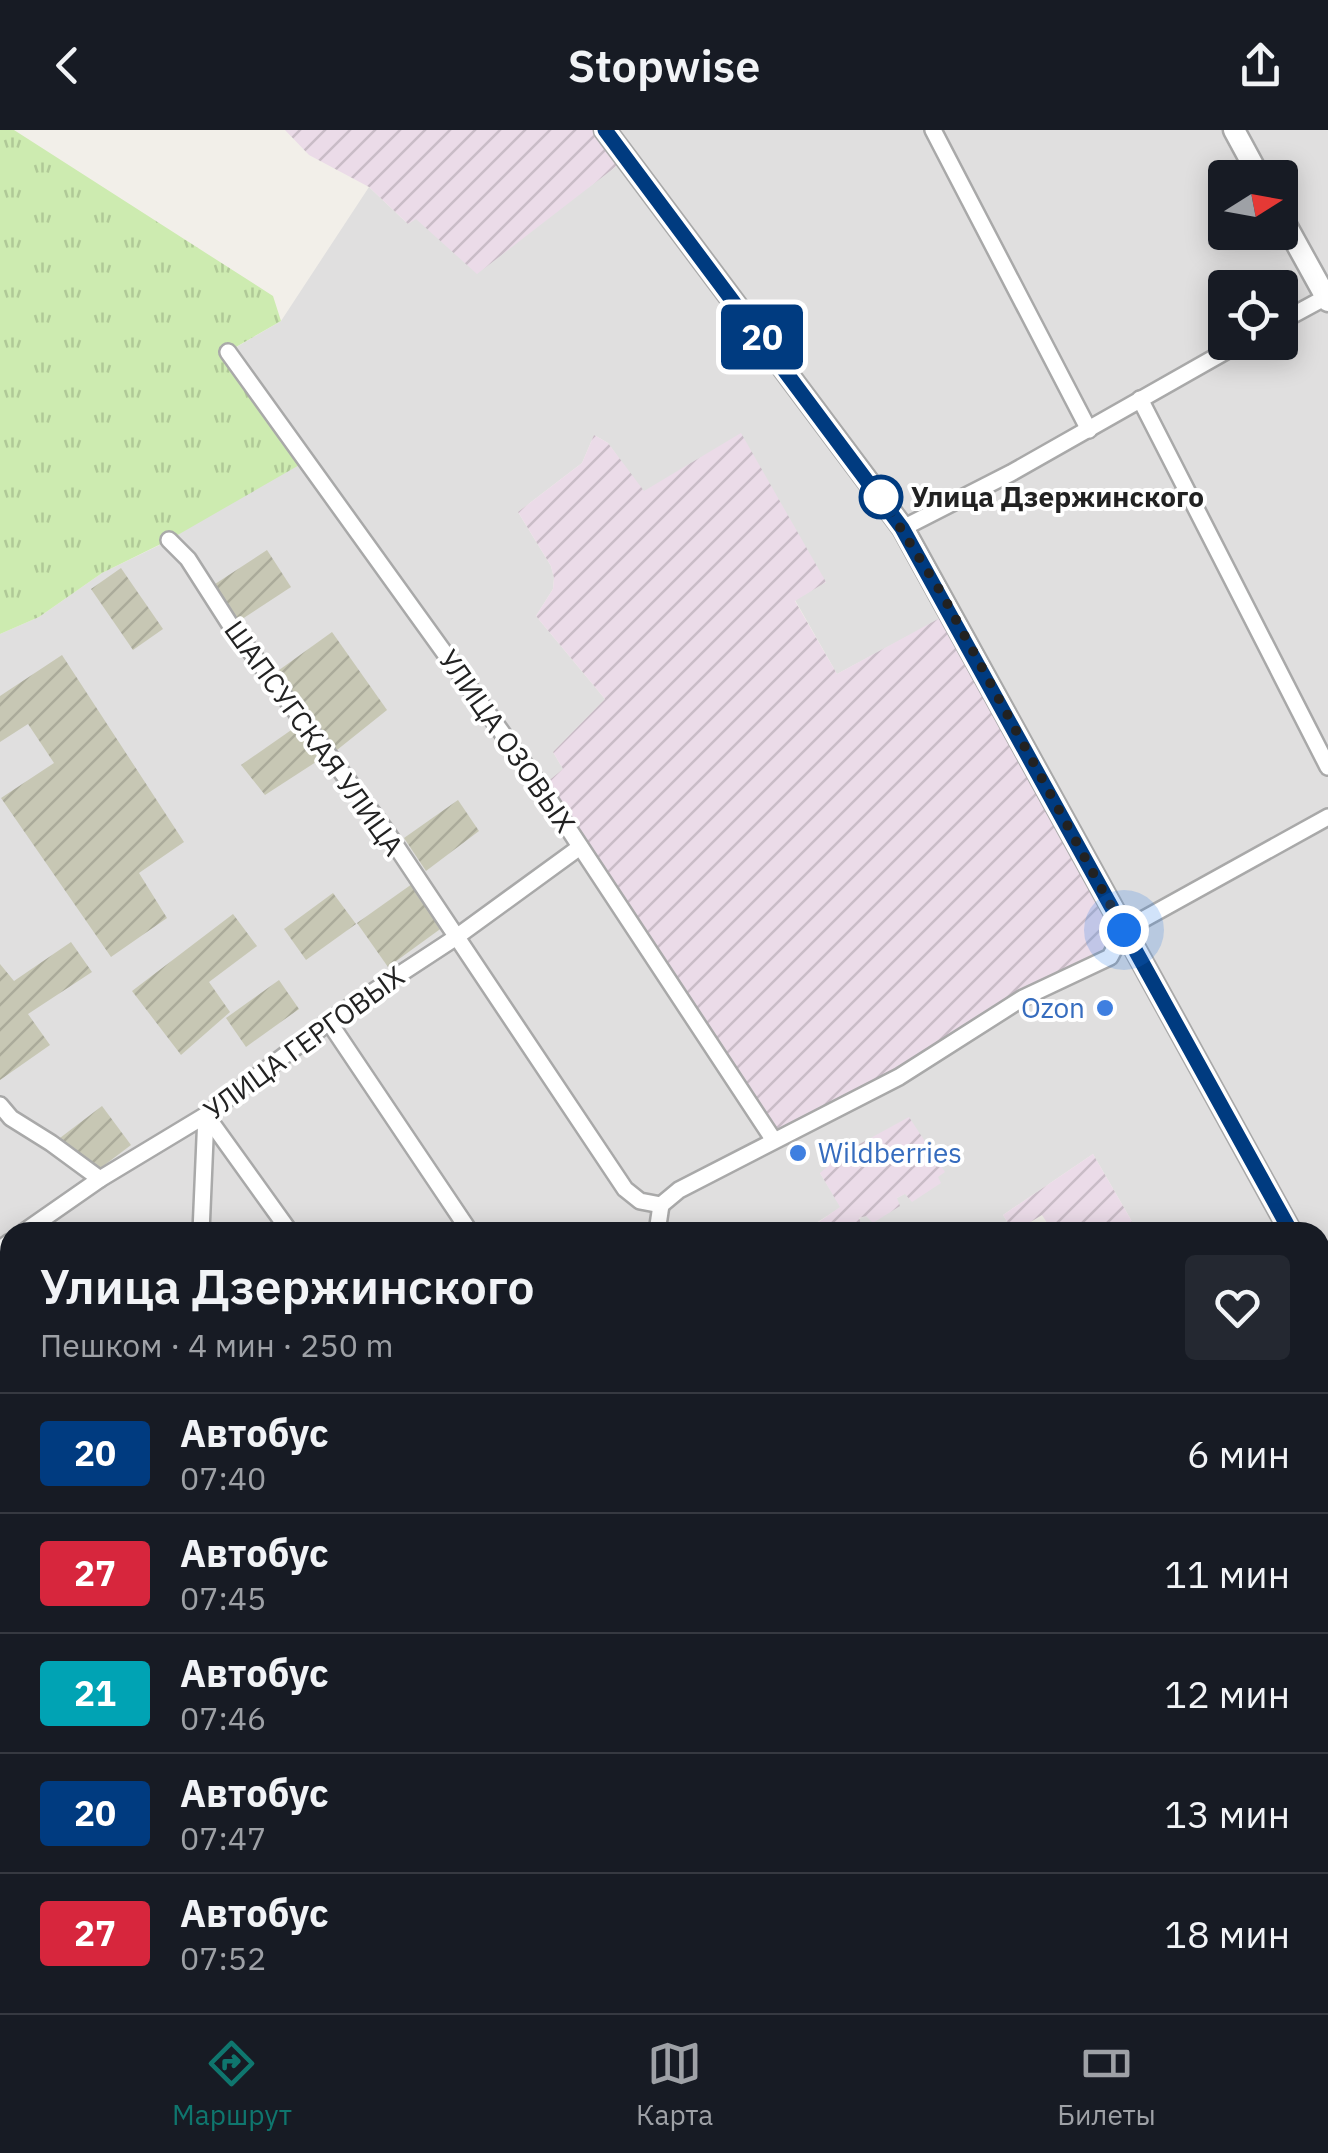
<!DOCTYPE html>
<html lang="ru">
<head>
<meta charset="utf-8">
<style>
	:root { --surface:#171b24; --page:#242831; --text:#f1f3f6; --muted:#9ea1a6; --line:#363941; --accent:#0f766e }
	body { margin:0; font-family:"IBM Plex Sans",sans-serif; background:var(--page); color:var(--text); height:100vh; display:flex; flex-direction:column; font-size:38px; white-space:nowrap }
	* { box-sizing:border-box; margin:0 }
	p { font-size:32px; color:var(--muted) }
	.icon { flex:none; width:55px; height:55px; fill:none; stroke:currentColor; stroke-width:2; stroke-linecap:round; stroke-linejoin:round }
	.map { position:relative; flex:1; overflow:hidden }
	.details { position:absolute; left:0px; top:1092px; width:1330px; height:792px; display:flex; flex-direction:column; background:var(--surface); border-radius:30px 30px 0 0; box-shadow:0 5px 25px #0003 }
	.details>* { flex:none }
	.badge { padding:0 20px; border-radius:8px; font-size:35px; line-height:65px }
	.needle { width:65px; rotate:79deg }
	.buttons { position:absolute; left:1208px; top:30px; display:grid; gap:20px }
	.buttons a { display:grid; place-items:center; width:90px; height:90px; border-radius:10px; background:var(--surface); box-shadow:0 5px 25px #0003; font-size:50px }
	.you { position:absolute; width:50px; height:50px; margin:-25px; border:8px solid #fff; border-radius:50%; background:#1a73e8; box-shadow:0 0 0 15px #1a73e833 }
	.map>.badge { position:absolute; translate:-50% -50%; box-shadow:0 0 0 5px #fff }
	.round { display:grid; place-items:center; flex:none; width:105px; height:105px; border-radius:10px; background:var(--page) }
	.summary { display:flex; align-items:center; justify-content:space-between; height:170px; padding:0 40px }
	h1 { font-size:48px; font-weight:600; line-height:75px }
	ul { padding:0; list-style:none }
	li { display:flex; align-items:center; gap:30px; height:120px; padding:0 40px; border-top:2px solid var(--line) }
	li div { flex:1 }
	li b { display:block; font-size:38px }
	li em { font-style:normal }
	li .badge { min-width:110px; font-weight:700; text-align:center }
	header { display:flex; justify-content:space-between; align-items:center; height:130px; padding:0 40px; background:var(--surface); font-size:45px; font-weight:600 }
	.menu { display:flex; justify-content:space-around; align-items:center; height:140px; border-top:2px solid var(--line); background:var(--surface); font-size:28px; color:var(--muted) }
	.menu a { display:grid; justify-items:center; gap:5px }
	.menu .on { color:var(--accent) }
	.map>svg:first-child { display:block }
	.residential { fill:#e0dfdf; fill-rule:evenodd }
	.industrial { fill:url(#industrial-furrows) }
	.construction { fill:url(#construction-furrows) }
	.grass { fill:url(#grass-tufts) }
	.lines { fill:none; stroke-linecap:round; stroke-linejoin:round }
	.minor-casing { stroke:#a9a9a9; stroke-width:20 }
	.tertiary-casing { stroke:#a9a9a9; stroke-width:25 }
	.minor { stroke:#fff; stroke-width:15 }
	.tertiary { stroke:#fff; stroke-width:20 }
	.line-casing { stroke:#fff; stroke-width:22 }
	.line { stroke:#003b80; stroke-width:15 }
	.walk { stroke:#222; stroke-width:10; stroke-dasharray:0 18 }
	.stop-dot { fill:#fff; stroke:#003b80; stroke-width:5 }
	.shop-dot { fill:#3f7fe0; stroke:#fff; stroke-width:4 }
	.labels { text-anchor:middle; stroke-width:8; stroke-linejoin:round; paint-order:stroke }
	.stop-label { font-size:28px; font-weight:bold; fill:#222; stroke:#fff; text-anchor:start }
	.street-label { font-size:28px; fill:#222; stroke:#fff }
	.shop-label { font-size:28px; fill:#366cbe; stroke:#fff; text-anchor:end }
</style>
</head>
<body>
<header><svg class="icon" aria-label="back" viewBox="0 0 24 24"><path d="M15 5l-7 7 7 7"/></svg>Stopwise<svg class="icon" aria-label="share" viewBox="0 0 24 24"><path d="M12 15V3M7 8l5-5 5 5M5 13v7h14v-7"/></svg></header>
<div class="map">
<svg width="1328" height="1883" viewBox="0 0 1328 1883">
	<defs>
		<pattern id="industrial-furrows" width="10" height="10" patternUnits="userSpaceOnUse" patternTransform="scale(2.5)"><rect width="10" height="10" fill="#ebdbe8"/><path d="M-1 1l2-2M0 10L10 0M9 11l2-2" fill="none" stroke="#c9bcc7"/></pattern>
		<pattern id="construction-furrows" width="10" height="10" patternUnits="userSpaceOnUse" patternTransform="scale(2.5)"><rect width="10" height="10" fill="#c7c7b4"/><path d="M-1 1l2-2M0 10L10 0M9 11l2-2" fill="none" stroke="#abab9a"/></pattern>
		<pattern id="grass-tufts" width="24" height="20" patternUnits="userSpaceOnUse" patternTransform="scale(2.5)"><rect width="24" height="20" fill="#cdebb0"/><path d="M3 7l-1-3M5 7V3M7 7l1-3M15 17l-1-3M17 17v-4M19 17l1-3" fill="none" stroke="#b0c997"/></pattern>
	</defs>
	<rect width="100%" height="100%" fill="#f2efe9"/>
	<!-- residential -->
	<path class="residential" d="M605,0h723v1883h-1266v-8h1258v-773h-182l-45,-78 -90,61 11,17h-158l7,-4 -4,-9 85,-47 -124,1 21,34 -28,18 5,7h-808v20l-3,-8 -7,5v-615l39,-17 63,-44 68,-33 19,-13 39,-175 53,-31 88,-134 39,37 8,-6 170,-29 40,-30zM1225,48h55v54h-55zM1225,158h55v54h-55zM594,305l14,8 35,49 183,90 -31,18 42,74 114,-61 -178,526 -232,-352 22,-18 -10,-17 52,-53 -69,-83 17,-27 1,-11 -3,-12 -33,-54 64,-49z"/>
	<!-- industrial -->
	<g class="industrial">
		<polygon points="285,0 605,0 627,28 477,144 416,89 408,94 369,57 309,25"/>
		<polygon points="741,303 826,452 795,471 837,544 951,482 1124,800 1118,815 773,1009 541,657 563,639 553,622 605,569 536,486 553,459 554,448 551,436 518,382 582,333 594,305 608,313 644,361"/>
		<polygon points="909,987 945,1042 938,1047 941,1053 912,1072 905,1064 897,1068 900,1076 873,1093 866,1086 859,1088 863,1098 856,1102 818,1102 813,1096 840,1077 820,1043 845,1022"/>
		<polygon points="1093,1024 1138,1102 1053,1102 1042,1085 1014,1102 1003,1085"/>
	</g>
	<!-- construction -->
	<g class="construction">
		<polygon points="267,420 291,457 236,493 212,456"/>
		<polygon points="121,438 163,499 133,520 91,459"/>
		<polygon points="332,502 387,580 332,624 275,543"/>
		<polygon points="62,525 184,712 139,743 167,788 111,827 1,668 54,633 28,594 0,612 0,566"/>
		<polygon points="297,596 319,630 265,665 241,635"/>
		<polygon points="458,670 479,701 426,741 404,708"/>
		<polygon points="412,754 443,797 388,837 357,793"/>
		<polygon points="333,763 356,794 306,830 284,799"/>
		<polygon points="233,784 257,816 209,852 230,882 181,925 132,861"/>
		<polygon points="71,812 92,842 28,884 50,915 0,950 0,834 14,851"/>
		<polygon points="279,850 299,879 246,917 226,888"/>
		<polygon points="102,976 131,1015 98,1040 56,1011"/>
	</g>
	<!-- grass -->
	<g class="grass">
		<polygon points="0,0 14,0 273,166 281,191 229,221 308,330 169,410 102,443 39,487 0,504"/>
		<polygon points="7,1114 10,1122 10,1875 62,1875 62,1883 0,1883 0,1119"/>
	</g>
	<g class="lines">
		<defs>
			<g id="minor">
				<polyline points="933,0 1089,300"/>
				<polyline points="1280,192 1328,166"/>
				<polyline points="228,222 541,657 773,1009"/>
				<polyline points="1140,269 1328,637"/>
				<polyline points="903,398 1011,343 1242,212"/>
				<polyline points="169,410 188,429 229,493 386,701 625,1059 640,1071 661,1075"/>
				<polyline points="329,892 470,1102"/>
				<polyline points="0,975 11,988 51,1013 100,1049"/>
				<polyline points="206,985 290,1102"/>
				<polyline points="661,1075 679,1060 899,947 1023,868 1110,827 1124,800 1328,687"/>
				<polyline points="24,1102 100,1049 206,985 342,882 455,808 580,717"/>
				<polyline points="201,1102 206,985"/>
				<polyline points="657,1102 661,1075"/>
				<polyline points="0,1119 10,1112"/>
				<polyline points="1320,1687 1328,1683"/>
				<polyline points="1320,1791 1328,1808"/>
				<polyline points="484,1875 484,1883"/>
				<polyline points="1139,1875 1143,1883"/>
				<polyline points="182,1883 182,1875"/>
				<polyline points="638,1883 638,1875"/>
			</g>
			<g id="tertiary">
				<polyline points="605,0 903,398 1291,1102"/>
				<polyline points="1234,0 1260,48"/>
				<polyline points="1280,84 1328,171"/>
				<polyline points="1320,1155 1328,1170"/>
			</g>
		</defs>
		<!-- minor casing -->
		<use href="#minor" class="minor-casing"/>
		<!-- tertiary casing -->
		<use href="#tertiary" class="tertiary-casing"/>
		<!-- minor -->
		<use href="#minor" class="minor"/>
		<!-- tertiary -->
		<use href="#tertiary" class="tertiary"/>
	</g>
	<g class="lines">
		<defs>
			<polyline id="line" points="605,0 902,398 1291,1102"/>
		</defs>
		<!-- line casing -->
		<use href="#line" class="line-casing"/>
		<!-- line -->
		<use href="#line" class="line"/>
		<!-- walk -->
		<polyline class="walk" points="881,367 942,464 1124,800"/>
	</g>
	<!-- markers -->
	<circle class="stop-dot" cx="881" cy="367" r="20"/>
	<g class="shop-dot">
		<circle cx="1105" cy="878" r="10"/>
		<circle cx="798" cy="1023" r="10"/>
	</g>
	<g class="labels">
		<!-- stop labels -->
		<g class="stop-label">
			<text x="911" y="377">Улица Дзержинского</text>
		</g>
		<!-- street labels -->
		<g class="street-label">
			<text transform="translate(314 608) rotate(54)" y="10">ШАПСУГСКАЯ УЛИЦА</text>
			<text transform="translate(507 611) rotate(55)" y="10">УЛИЦА ОЗОВЫХ</text>
			<text transform="translate(304 913) rotate(-36)" y="10">УЛИЦА ГЕРГОВЫХ</text>
		</g>
		<!-- shop labels -->
		<g class="shop-label">
			<text x="1085" y="888">Ozon</text>
			<text x="818" y="1033" text-anchor="start">Wildberries</text>
		</g>
	</g>
</svg>
<div class="buttons">
<a><svg class="needle" viewBox="-14 -14 28 28"><path d="M0-13l5 13h-10z" fill="#e53935"/><path d="M0 13l5-13h-10z" fill="#9ea1a6"/></svg></a>
<a><svg class="icon" aria-label="locate" viewBox="0 0 24 24"><circle cx="12" cy="12" r="6"/><path d="M12 2v4M12 18v4M2 12h4M18 12h4"/></svg></a>
</div>
<div class="you" style="left:1124px;top:800px"></div>
<b class="badge" style="left:762px;top:207px;background:#003b80;color:#fff">20</b>
<section class="details">
<div class="summary"><div><h1>Улица Дзержинского</h1><p>Пешком · 4 мин · 250 m</p></div><a class="round"><svg class="icon" aria-label="heart" viewBox="0 0 24 24"><path d="M12 20l-8-8c-3-5 5-10 8-4 3-6 11-1 8 4z"/></svg></a></div>
<ul>
<li><span class="badge" style="background:#003b80;color:#fff">20</span><div><b>Автобус</b><p>07:40</p></div><em>6 мин</em></li>
<li><span class="badge" style="background:#d7263d;color:#fff">27</span><div><b>Автобус</b><p>07:45</p></div><em>11 мин</em></li>
<li><span class="badge" style="background:#00a3b4;color:#fff">21</span><div><b>Автобус</b><p>07:46</p></div><em>12 мин</em></li>
<li><span class="badge" style="background:#003b80;color:#fff">20</span><div><b>Автобус</b><p>07:47</p></div><em>13 мин</em></li>
<li><span class="badge" style="background:#d7263d;color:#fff">27</span><div><b>Автобус</b><p>07:52</p></div><em>18 мин</em></li>
</ul>
</section>
</div>
<nav class="menu">
<a class="on"><svg class="icon" aria-label="directions" viewBox="0 0 24 24"><path d="M12 3l9 9-9 9-9-9zM9 14v-3h6M13 9l2 2-2 2"/></svg>Маршрут</a>
<a><svg class="icon" aria-label="map" viewBox="0 0 24 24"><path d="M3 6l6-2 6 2 6-2v14l-6 2-6-2-6 2zM9 4v14M15 6v14"/></svg>Карта</a>
<a><svg class="icon" aria-label="tickets" viewBox="0 0 24 24"><path d="M3 7h18v10H3zM15 7v10"/></svg>Билеты</a>
</nav>
</body>
</html>
